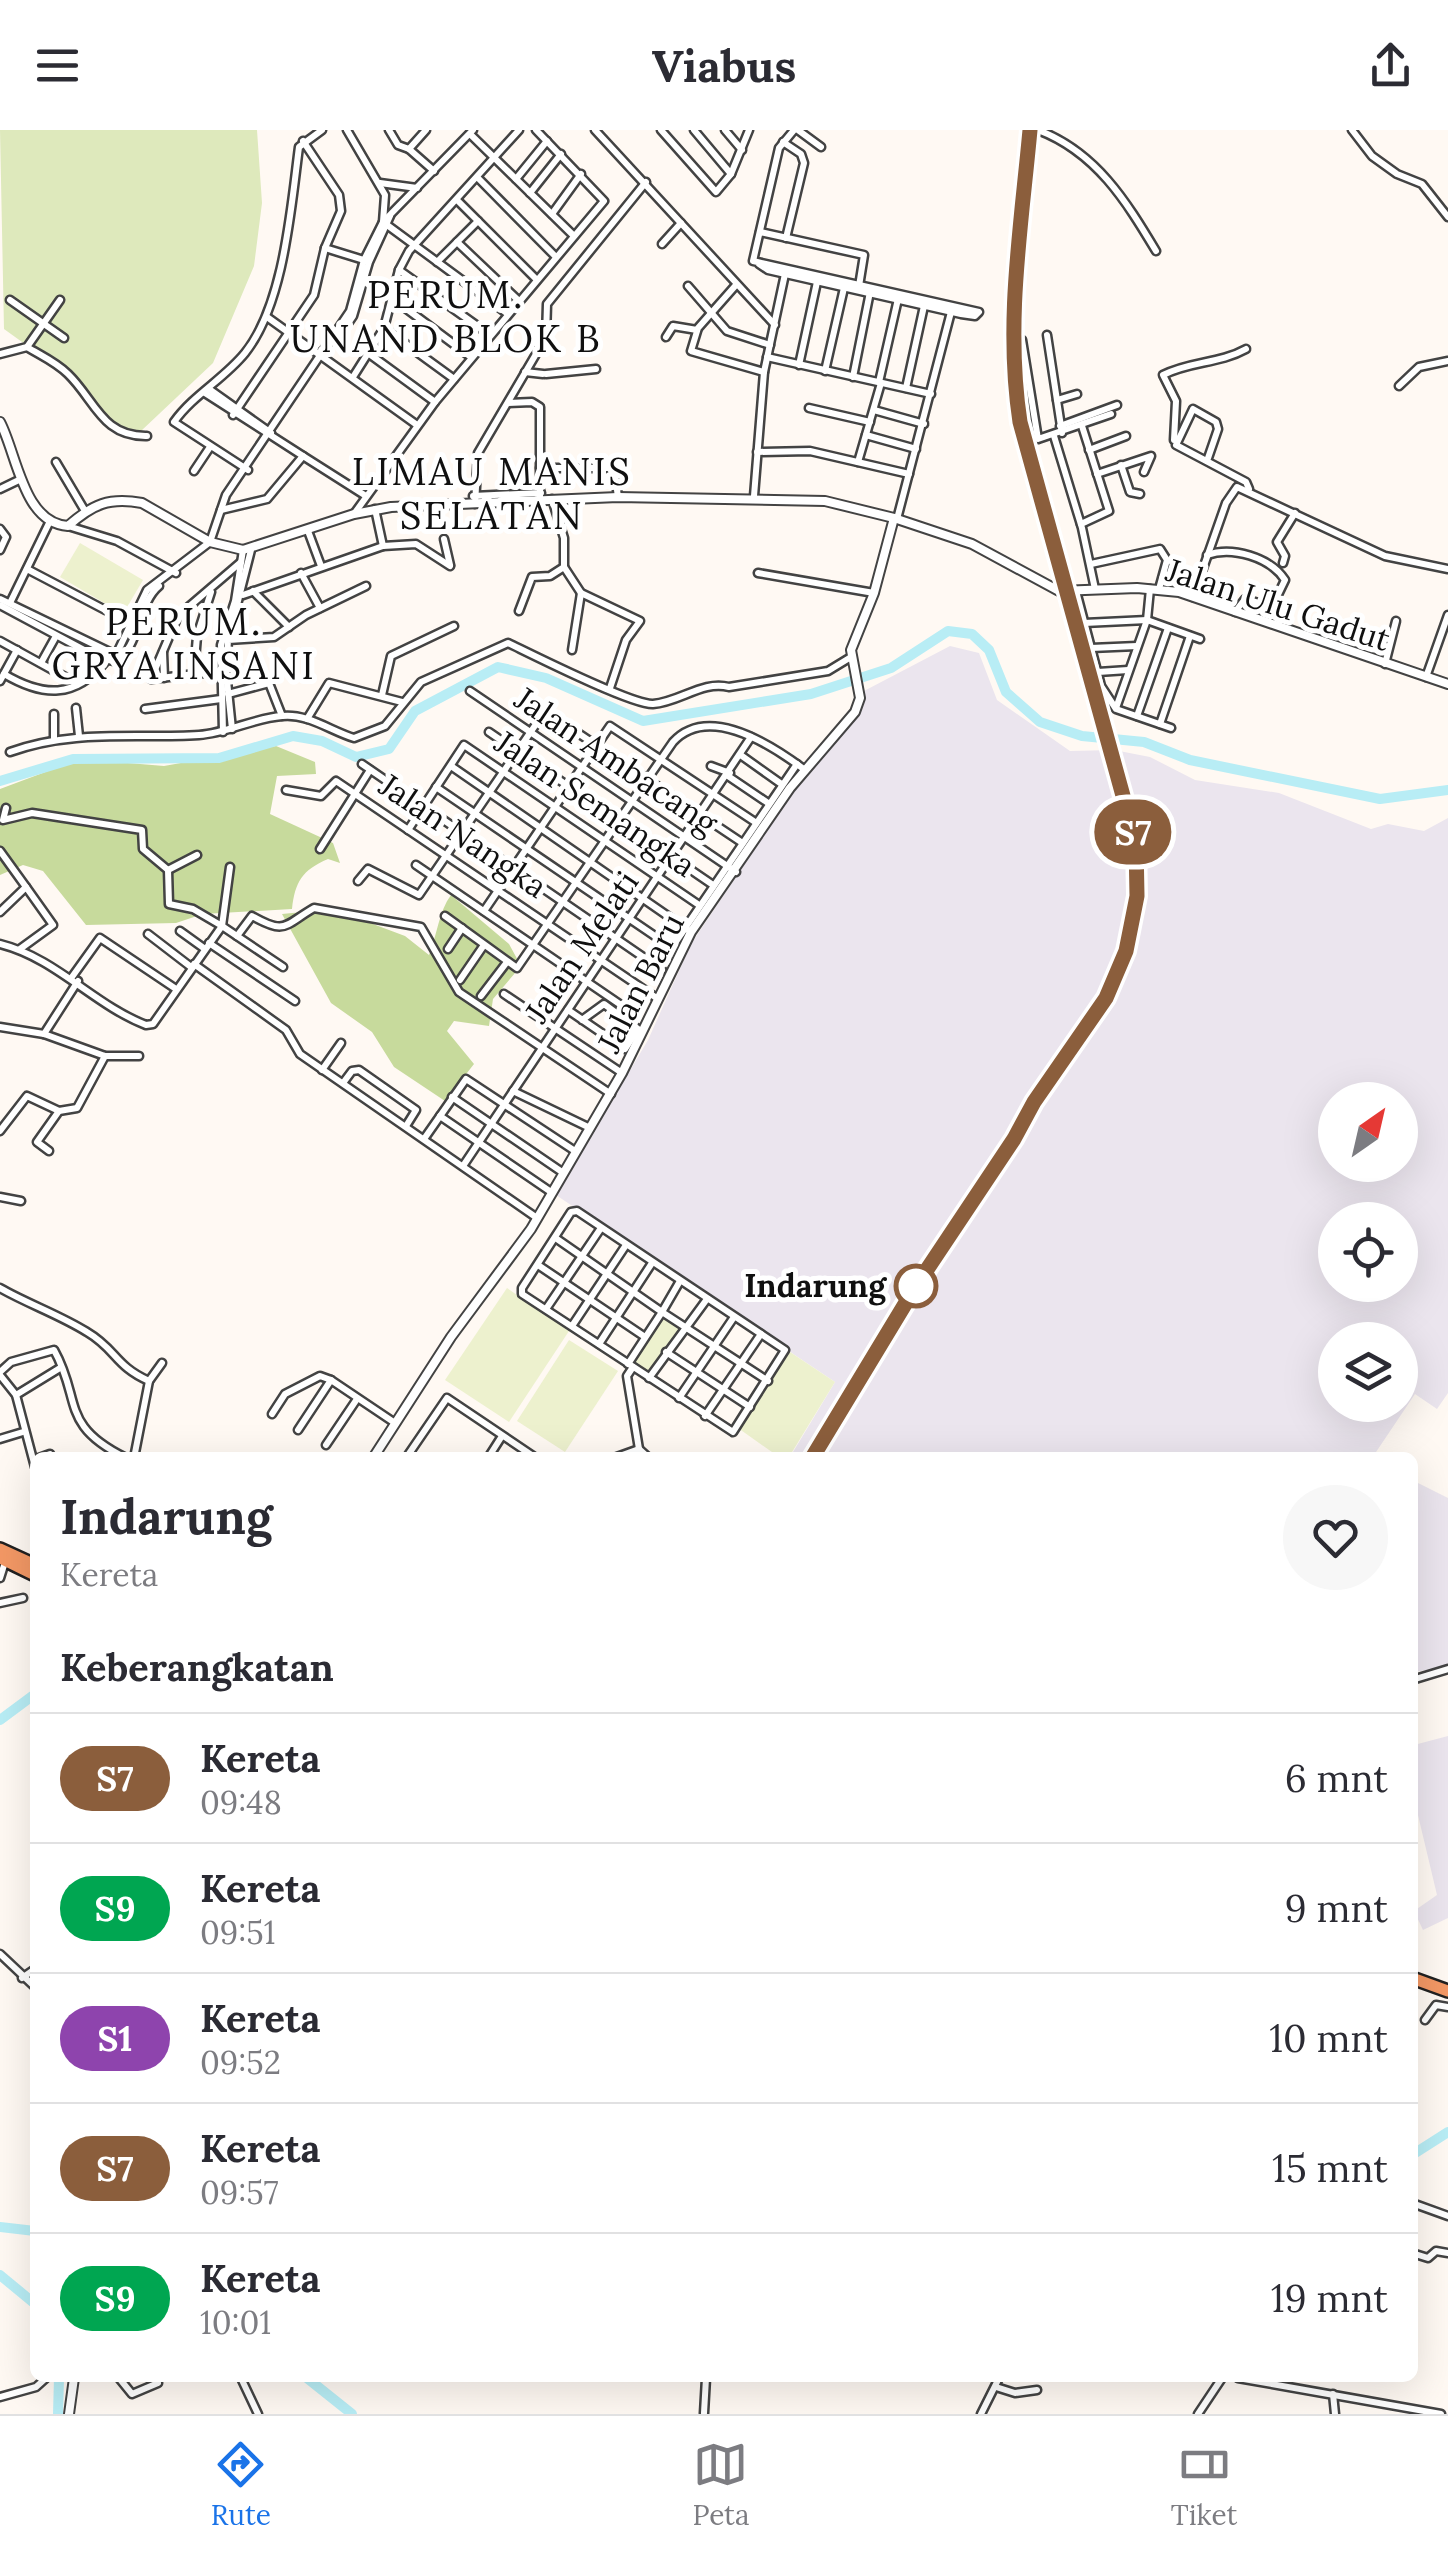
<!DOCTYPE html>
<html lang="id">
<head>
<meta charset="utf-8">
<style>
	:root { --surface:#fff; --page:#f7f7f7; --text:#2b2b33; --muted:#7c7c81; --line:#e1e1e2; --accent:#1a73e8 }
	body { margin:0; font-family:Lora,serif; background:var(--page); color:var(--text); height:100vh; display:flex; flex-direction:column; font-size:38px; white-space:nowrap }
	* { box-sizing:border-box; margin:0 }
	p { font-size:32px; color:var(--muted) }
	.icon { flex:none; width:55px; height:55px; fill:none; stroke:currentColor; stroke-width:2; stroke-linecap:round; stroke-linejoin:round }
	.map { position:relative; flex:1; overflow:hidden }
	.panel { position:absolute; left:30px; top:1322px; width:1388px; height:930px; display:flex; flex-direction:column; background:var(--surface); border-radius:15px; box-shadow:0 10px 40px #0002 }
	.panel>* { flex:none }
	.badge { padding:0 20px; border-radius:32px; font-size:35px; line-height:65px }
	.needle { width:65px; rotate:34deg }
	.tools { position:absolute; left:1318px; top:952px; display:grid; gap:20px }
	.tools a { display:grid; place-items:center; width:100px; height:100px; border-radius:50%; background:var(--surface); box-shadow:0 10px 40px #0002; font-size:50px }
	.map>.badge { position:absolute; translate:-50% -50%; box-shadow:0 0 0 5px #fff }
	h2 { padding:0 30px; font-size:38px; line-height:90px }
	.round { display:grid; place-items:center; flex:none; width:105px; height:105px; border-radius:52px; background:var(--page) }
	.head { display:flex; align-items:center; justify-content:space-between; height:170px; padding:0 30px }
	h1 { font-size:48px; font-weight:800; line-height:75px }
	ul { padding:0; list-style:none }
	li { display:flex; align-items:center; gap:30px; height:130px; padding:0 30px; border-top:2px solid var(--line) }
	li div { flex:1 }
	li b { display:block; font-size:38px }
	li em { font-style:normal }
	li .badge { min-width:110px; font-weight:700; text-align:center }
	header { display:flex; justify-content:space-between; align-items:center; height:130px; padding:0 30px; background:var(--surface); font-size:45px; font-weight:800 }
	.tab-bar { display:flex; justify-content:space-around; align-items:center; height:140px; border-top:2px solid var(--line); background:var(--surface); font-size:28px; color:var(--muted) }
	.tab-bar a { display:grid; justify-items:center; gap:5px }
	.tab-bar .current { color:var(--accent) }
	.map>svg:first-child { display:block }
	.industrial { fill:#ebe5ee; fill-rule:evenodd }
	.green { fill:#dee9bc }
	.forest { fill:#c7da9c }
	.pitch { fill:#edf1ce }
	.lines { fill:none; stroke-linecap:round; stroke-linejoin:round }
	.river { stroke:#b8edf5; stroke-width:10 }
	.minor-casing { stroke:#434343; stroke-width:11 }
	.tertiary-casing { stroke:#434343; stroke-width:12 }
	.trunk-casing { stroke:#212121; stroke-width:16 }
	.minor { stroke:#fff; stroke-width:6 }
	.tertiary { stroke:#fff; stroke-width:8 }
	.trunk { stroke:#f39865; stroke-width:11 }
	.rail { stroke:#be2954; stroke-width:2.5 }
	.line-casing { stroke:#fff; stroke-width:22 }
	.line { stroke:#8b5e3c; stroke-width:15 }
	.stop-dot { fill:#fff; stroke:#8b5e3c; stroke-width:5 }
	.labels { text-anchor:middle; stroke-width:10; stroke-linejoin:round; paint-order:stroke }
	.street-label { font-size:32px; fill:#101010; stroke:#fff }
	.stop-label { font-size:32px; font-weight:bold; fill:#101010; stroke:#fff; text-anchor:end }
	.quarter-label { font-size:38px; letter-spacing:2.5px; fill:#101010; stroke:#fff }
</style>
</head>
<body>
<header><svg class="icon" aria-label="menu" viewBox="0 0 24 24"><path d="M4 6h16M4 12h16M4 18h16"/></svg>Viabus<svg class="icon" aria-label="share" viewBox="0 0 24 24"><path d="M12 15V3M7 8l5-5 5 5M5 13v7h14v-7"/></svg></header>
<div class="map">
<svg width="1448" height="2284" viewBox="0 0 1448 2284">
	<rect width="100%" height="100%" fill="#fff9f3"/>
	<!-- industrial -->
	<g class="industrial">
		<path d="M950,516l29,7 18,47 73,51 44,-1 36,7 45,23 84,13 92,36 17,-5 36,7 24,-13v575l-11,16 -22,-15 -41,61 4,2h-588l45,-75 -279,-187 92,-155 43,-96 115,-172 56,-62 2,-19zM1335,970h65v65h-65zM1335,1090h65v65h-65zM1335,1210h65v65h-65z"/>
		<polygon points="1412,1350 1448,1368 1448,1537 1413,1542"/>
		<polygon points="1448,1606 1448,1788 1423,1800 1414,1781 1437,1765 1417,1681 1414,1615"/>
	</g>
	<!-- green -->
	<polygon class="green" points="0,0 257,0 262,73 254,136 213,233 141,301 114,296 79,253 4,199"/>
	<!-- forest -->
	<g class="forest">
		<path d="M276,616l39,16 1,12 -39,2 -7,38 63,29 7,20 -12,-4c-26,11 -33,23 -36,50l-89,5 -27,9 -90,2 -43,-54 -20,-6 -23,10v-86l80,-30 84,7z"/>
		<path d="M451,765l58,49 12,22 -28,33 -4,27 -35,-5 -7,10 27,33 -29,37 -51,-34 -22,-35 -41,-29 -49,-89 51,-5 72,27 24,19c8,-20 10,-44 22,-60z"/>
	</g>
	<!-- pitch -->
	<g class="pitch">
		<polygon points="80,413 143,450 123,484 60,447"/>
		<polygon points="507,1158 569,1201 509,1292 445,1250"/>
		<polygon points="664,1185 681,1197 650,1244 631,1233"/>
		<polygon points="569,1210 618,1241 565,1322 517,1291"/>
		<polygon points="790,1222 835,1252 789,1327 779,1327 738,1298"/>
	</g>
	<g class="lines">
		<!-- river -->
		<g class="river">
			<polyline points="0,651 73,629 219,628 293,606 322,611 356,627 389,619 415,581 498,537 546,548 643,591 811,564 891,538 948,501 972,504 989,520 1006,562 1040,592 1082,606 1144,612 1190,630 1380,669 1448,660"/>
			<polyline points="0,1590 35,1564"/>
			<polyline points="1412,2025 1448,2002"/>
			<polyline points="0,2097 35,2101"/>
			<polyline points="0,2145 35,2174"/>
			<polyline points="307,2248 352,2284"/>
			<polyline points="58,2284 59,2248"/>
		</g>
		<defs>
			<g id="minor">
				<polyline points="347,0 385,65 383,92 508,184"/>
				<polyline points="389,0 398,15 409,19 426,0"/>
				<polyline points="595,0 775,195"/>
				<polyline points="661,0 716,62 731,44 749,0"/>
				<polyline points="694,0 731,44"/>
				<polyline points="725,0 742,20"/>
				<polyline points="798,0 821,17"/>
				<path d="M1038,0c58,22 88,71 118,121"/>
				<polyline points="1352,0 1372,26 1397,44 1422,54 1448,87"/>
				<polyline points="470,4 574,106"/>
				<polyline points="783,12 801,24 804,33 786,108"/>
				<polyline points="409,19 434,41"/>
				<polyline points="478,48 556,127"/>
				<polyline points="516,49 547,11"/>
				<polyline points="380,53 417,58"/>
				<polyline points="530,63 561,24"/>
				<polyline points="457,70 537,150"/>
				<polyline points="552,84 581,44"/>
				<polyline points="760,102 864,125 859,156"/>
				<polyline points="457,112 519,171"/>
				<polyline points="662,114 681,93"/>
				<polyline points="325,118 367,131"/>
				<polyline points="437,132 478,91"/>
				<polyline points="759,134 768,140 961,184 975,186 979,182 753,131 779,18 794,0"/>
				<polyline points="399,140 490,205"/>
				<polyline points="736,155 698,198 691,221 764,242"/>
				<polyline points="688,156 727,201 770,215"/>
				<polyline points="392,168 471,227"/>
				<polyline points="10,170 64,208"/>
				<polyline points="267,187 417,295"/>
				<polyline points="384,198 454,249"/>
				<polyline points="1047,205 1062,303"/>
				<polyline points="666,207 673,196 697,200"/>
				<polyline points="1022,210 1038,309 1111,284"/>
				<polyline points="336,211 353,186 369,132 390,86"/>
				<path d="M27,217c13,8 29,15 41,27 27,26 34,63 79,62"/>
				<polyline points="368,223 435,272"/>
				<polyline points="0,224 27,217 60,170"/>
				<polyline points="767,227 931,264"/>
				<polyline points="799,235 817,152"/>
				<polyline points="825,241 844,158"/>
				<polyline points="525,242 543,244"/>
				<polyline points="546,244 596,239"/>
				<polyline points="353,247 384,198 399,140 409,121 519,0"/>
				<polyline points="853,247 870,162"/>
				<polyline points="879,252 898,169"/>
				<polyline points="1399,256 1419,237 1448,231"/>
				<polyline points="906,258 924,176"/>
				<polyline points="209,259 271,303"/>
				<polyline points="205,263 303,326 267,369 221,380"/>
				<polyline points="1057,270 1077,264"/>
				<polyline points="508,273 532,272 540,277 540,370"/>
				<polyline points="809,278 870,292"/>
				<polyline points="874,280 924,294"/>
				<polyline points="233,285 314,165 325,118 341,81 339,65 303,11"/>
				<polyline points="1060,296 1117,275"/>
				<polyline points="866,305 916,319"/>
				<polyline points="1054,306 1082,398 1095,459"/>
				<path d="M1174,310l2,-39 -13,-26c27,-14 56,-11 83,-26"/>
				<polyline points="1089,320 1126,306"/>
				<polyline points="757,322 810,321 909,344"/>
				<polyline points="303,326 366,366"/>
				<polyline points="1207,331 1218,299 1216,292 1193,279 1176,315 1246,352 1249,359"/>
				<polyline points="56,332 85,381"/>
				<polyline points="858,332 881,253"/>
				<polyline points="1121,335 1130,362 1140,364"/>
				<polyline points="540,338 614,338 618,367"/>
				<path d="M248,340l-74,-48c19,-27 50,-43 71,-69 39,-49 46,-145 54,-206l23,-17"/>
				<polyline points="194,341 210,317"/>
				<polyline points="1097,344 1151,326 1144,342"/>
				<polyline points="0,359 21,349"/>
				<polyline points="473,366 541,363"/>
				<polyline points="754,366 764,242 785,144"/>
				<polyline points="475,374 478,323 546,207 547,174 646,52"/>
				<polyline points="375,379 383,416"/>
				<polyline points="354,384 435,272 604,71 536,0"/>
				<polyline points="897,389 951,182"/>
				<polyline points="1081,394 1109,381 1082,296"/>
				<polyline points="68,396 117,411 176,443"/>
				<polyline points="0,399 6,407 0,420"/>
				<polyline points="308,401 321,436"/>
				<polyline points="444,409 450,435"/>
				<path d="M1207,425c25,-9 63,2 78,25l-13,27 -27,-8 -10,13"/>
				<polyline points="1283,433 1285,426 1277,412 1295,383"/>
				<polyline points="1091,434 1160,419 1167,430 1159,459"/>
				<polyline points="564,437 581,463 640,491 626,510 610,558"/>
				<polyline points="27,439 132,494"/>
				<polyline points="301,443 320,478"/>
				<polyline points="758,443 874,463"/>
				<polyline points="253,461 289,497"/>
				<polyline points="1076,461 1101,556 1116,579 1171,598"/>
				<polyline points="243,465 383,416 416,414 450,436"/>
				<polyline points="1193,467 1226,373 1237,357 1385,426 1448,439"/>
				<polyline points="0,469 116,525 147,460 210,412 226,365 350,181 364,130 383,92 473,0"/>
				<polyline points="10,473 50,391"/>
				<path d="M0,475l97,52 16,4c28,-10 23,-56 46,-75"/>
				<polyline points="519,481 532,447 550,446 564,437 564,408 552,369"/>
				<polyline points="1084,493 1147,490 1200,509"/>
				<polyline points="228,510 251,420"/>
				<polyline points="0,511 78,554"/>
				<polyline points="1091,518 1137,516"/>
				<polyline points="572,520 581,463"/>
				<polyline points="163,522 164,548"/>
				<polyline points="41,533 56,506"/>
				<polyline points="1385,534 1396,491"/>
				<polyline points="222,541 151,549 178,486 241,432"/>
				<polyline points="1098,542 1128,540"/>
				<polyline points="194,543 197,506 211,462"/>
				<path d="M4,544c39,23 71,25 102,-13"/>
				<polyline points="1426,547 1448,485"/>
				<polyline points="0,551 17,520"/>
				<polyline points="470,561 736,742"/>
				<polyline points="228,564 269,553 282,586"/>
				<polyline points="382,565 391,526 454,496"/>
				<polyline points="76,578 79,606"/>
				<polyline points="1116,578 1147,490 1150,459"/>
				<polyline points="145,579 221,569"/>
				<polyline points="54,584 54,608"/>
				<polyline points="1137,586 1168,498"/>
				<polyline points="307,589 329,553 402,572"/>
				<polyline points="1160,594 1190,506"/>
				<polyline points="232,599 226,541 228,510 274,507 306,485 366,456"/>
				<polyline points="223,602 221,515 235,471 243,420"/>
				<polyline points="489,602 713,755"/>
				<path d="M10,622c63,-23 125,-13 189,-17 29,-2 55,-17 83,-19 25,-3 49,15 72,22l31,-12 36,-44 87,-39c25,12 124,62 145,61 27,-2 50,-24 76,-17l99,-16 23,-14"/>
				<polyline points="742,626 780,653"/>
				<polyline points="362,634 662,840"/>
				<polyline points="451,636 691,802"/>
				<polyline points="711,636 730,643"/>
				<polyline points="728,646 768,673"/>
				<polyline points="436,657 671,817"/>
				<polyline points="286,660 321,666 336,651 658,869"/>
				<polyline points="6,678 3,690 32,683 142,700 143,719 168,740 169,774 193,779 222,796 230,737"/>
				<polyline points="408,700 464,615 699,775"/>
				<polyline points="320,719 370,640"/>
				<polyline points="0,721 26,757"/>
				<polyline points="416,735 621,875"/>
				<polyline points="168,740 197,725"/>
				<polyline points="358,751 368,739 419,765 545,581 741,712"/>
				<polyline points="484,781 610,596 755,692"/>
				<polyline points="0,782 26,757 53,795 20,819"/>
				<path d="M445,786l72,52 156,-226c36,-39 100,4 132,28"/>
				<polyline points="180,801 205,819"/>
				<polyline points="148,804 191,837"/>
				<path d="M237,806l15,-20c34,19 31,10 62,-8l107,19 38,65 152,102"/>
				<polyline points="209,813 295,871"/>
				<path d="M0,814c56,14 94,61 146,81l7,-1 69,-98 61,41"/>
				<polyline points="448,819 462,798"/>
				<polyline points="194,834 286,900 300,924 537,1088"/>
				<polyline points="658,838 797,634"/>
				<polyline points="72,847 100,808 176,859"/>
				<polyline points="460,850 484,815"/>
				<polyline points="504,864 622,943"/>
				<polyline points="481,866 507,832"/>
				<path d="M568,880c19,13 38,26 57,39l13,-20 -34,-25 -22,16"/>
				<polyline points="0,897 44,904 105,926 139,926"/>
				<polyline points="44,904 78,851"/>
				<polyline points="322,940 341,913"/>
				<polyline points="343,953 352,941 359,940 416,980 406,996"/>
				<polyline points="513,961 590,998"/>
				<polyline points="452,967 562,1042"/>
				<polyline points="440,986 551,1062"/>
				<polyline points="0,1001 27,966 59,981"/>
				<polyline points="424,1009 466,949 575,1021"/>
				<polyline points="49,1021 37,1012 59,981 77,978 105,926"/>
				<polyline points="463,1036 751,607"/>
				<polyline points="0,1067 21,1071"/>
				<polygon points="577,1081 785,1220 733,1302 522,1164 522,1158 571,1082"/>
				<polyline points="557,1109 662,1182 628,1234"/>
				<polyline points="538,1135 645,1207"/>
				<polyline points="680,1151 662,1182 768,1251"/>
				<path d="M0,1158c28,16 60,27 87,44 29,17 28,34 62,49"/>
				<polyline points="546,1179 601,1098"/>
				<polyline points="572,1196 626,1115"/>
				<polyline points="599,1214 652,1133"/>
				<polyline points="666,1222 750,1277"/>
				<polyline points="633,1237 627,1246 639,1319"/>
				<path d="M0,1242l11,-10 43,-12c28,50 5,75 72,108"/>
				<polyline points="0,1245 16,1265 35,1337"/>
				<polyline points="649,1248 707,1169"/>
				<polyline points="16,1265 60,1238"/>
				<polyline points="679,1268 734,1187"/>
				<polyline points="272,1284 285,1264 320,1246 331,1250"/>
				<polyline points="705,1286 761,1204"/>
				<polyline points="298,1300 331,1250 395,1293"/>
				<polyline points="0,1309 23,1302"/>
				<polyline points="326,1315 357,1269"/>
				<polyline points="639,1319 649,1328"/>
				<polyline points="39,1328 50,1324"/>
				<polyline points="134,1328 149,1251 162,1233"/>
				<polyline points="406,1328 447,1268 536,1328"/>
				<polyline points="488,1328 502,1306"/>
				<polyline points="614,1328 639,1319"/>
				<polyline points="0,1448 5,1432"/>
				<polyline points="0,1473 23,1468"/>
				<polyline points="1412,1550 1448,1539"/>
				<polyline points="0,1824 35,1857"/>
				<polyline points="22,1848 35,1839"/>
				<polyline points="1425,1890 1436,1875 1448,1877"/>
				<polyline points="1412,2073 1448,2086"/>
				<polyline points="1412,2123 1428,2128 1436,2121 1448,2123"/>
				<polyline points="119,2248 132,2264 158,2253"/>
				<polyline points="241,2248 258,2284"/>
				<polyline points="1238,2248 1441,2284"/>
				<polyline points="996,2257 1015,2263 1037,2260"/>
				<polyline points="1333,2264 1335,2284"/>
				<polyline points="0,2267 36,2257 46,2248"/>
				<polyline points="704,2283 706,2248"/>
				<polyline points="981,2284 999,2248"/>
				<polyline points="1198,2284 1222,2248"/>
			</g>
			<g id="tertiary">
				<path d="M0,292c17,32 23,101 68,104 25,-22 41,-29 74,-23l68,39 33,8 111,-36 37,-7 227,-10 207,4 69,17 78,26 87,47 78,-3 42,4 269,92"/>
				<polyline points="373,1328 451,1207 531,1099 622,943 691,802 790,658 855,582 860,568 851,520 874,463 894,388"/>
				<polyline points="69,2284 74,2248"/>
			</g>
			<g id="trunk">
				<polyline points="0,1419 35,1435"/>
				<polyline points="0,1428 35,1445"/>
				<polyline points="1412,1848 1448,1861"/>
			</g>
		</defs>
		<!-- minor casing -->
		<use href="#minor" class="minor-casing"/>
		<!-- tertiary casing -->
		<use href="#tertiary" class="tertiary-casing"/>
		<!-- trunk casing -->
		<use href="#trunk" class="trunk-casing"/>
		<!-- minor -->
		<use href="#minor" class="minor"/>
		<!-- tertiary -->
		<use href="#tertiary" class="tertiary"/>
		<!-- trunk -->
		<use href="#trunk" class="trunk"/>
		<!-- rail -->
		<path class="rail" d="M812,1328l104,-172 98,-147 19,-38 73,-103 20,-47 11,-55 -1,-53 -116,-421c-15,-97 0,-195 10,-292"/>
	</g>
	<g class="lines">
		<defs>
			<path id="line" d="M812,1328l104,-172 98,-147 20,-37 72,-104 20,-47 11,-55 -1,-53 -116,-421c-15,-98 1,-194 10,-292"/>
		</defs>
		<!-- line casing -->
		<use href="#line" class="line-casing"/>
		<!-- line -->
		<use href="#line" class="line"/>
	</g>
	<!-- markers -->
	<circle class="stop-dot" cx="916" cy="1156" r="20"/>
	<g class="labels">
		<!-- street labels -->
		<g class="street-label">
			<text transform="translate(1278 475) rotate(18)" y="11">Jalan Ulu Gadut</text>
			<text transform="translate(616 631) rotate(34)" y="11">Jalan Ambacang</text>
			<text transform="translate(595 674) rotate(34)" y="11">Jalan Semangka</text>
			<text transform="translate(463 706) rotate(34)" y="11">Jalan Nangka</text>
			<text transform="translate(582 817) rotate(-56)" y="11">Jalan Melati</text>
			<text transform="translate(641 853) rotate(-63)" y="11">Jalan Baru</text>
		</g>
		<!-- stop labels -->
		<g class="stop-label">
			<text x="886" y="1167">Indarung</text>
		</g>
		<!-- quarter labels -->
		<g class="quarter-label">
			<text x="446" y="178">PERUM.<tspan x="446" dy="44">UNAND BLOK B</tspan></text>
			<text x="492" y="355">LIMAU MANIS<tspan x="492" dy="44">SELATAN</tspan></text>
			<text x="184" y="505">PERUM.<tspan x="184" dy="44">GRYA INSANI</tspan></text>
		</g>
	</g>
</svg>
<div class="tools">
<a><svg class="needle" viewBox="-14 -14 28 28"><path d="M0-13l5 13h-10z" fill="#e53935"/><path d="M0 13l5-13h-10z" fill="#7c7c81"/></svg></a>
<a><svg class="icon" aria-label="locate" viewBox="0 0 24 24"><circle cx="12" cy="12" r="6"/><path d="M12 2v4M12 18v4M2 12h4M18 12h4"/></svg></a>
<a><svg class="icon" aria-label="layers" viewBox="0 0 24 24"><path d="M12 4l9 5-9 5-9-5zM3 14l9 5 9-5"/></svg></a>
</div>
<b class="badge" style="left:1133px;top:702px;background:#8b5e3c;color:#fff">S7</b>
<section class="panel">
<div class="head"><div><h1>Indarung</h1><p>Kereta</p></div><a class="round"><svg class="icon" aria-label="heart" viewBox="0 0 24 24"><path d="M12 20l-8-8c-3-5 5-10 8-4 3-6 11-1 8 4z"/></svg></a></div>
<h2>Keberangkatan</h2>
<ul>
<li><span class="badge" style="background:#8b5e3c;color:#fff">S7</span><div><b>Kereta</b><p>09:48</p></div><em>6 mnt</em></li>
<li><span class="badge" style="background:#00a651;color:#fff">S9</span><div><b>Kereta</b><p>09:51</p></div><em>9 mnt</em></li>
<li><span class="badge" style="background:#8e44ad;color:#fff">S1</span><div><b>Kereta</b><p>09:52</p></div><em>10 mnt</em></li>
<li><span class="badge" style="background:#8b5e3c;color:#fff">S7</span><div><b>Kereta</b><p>09:57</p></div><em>15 mnt</em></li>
<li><span class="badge" style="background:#00a651;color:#fff">S9</span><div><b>Kereta</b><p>10:01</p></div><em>19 mnt</em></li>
</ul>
</section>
</div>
<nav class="tab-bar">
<a class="current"><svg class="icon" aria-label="directions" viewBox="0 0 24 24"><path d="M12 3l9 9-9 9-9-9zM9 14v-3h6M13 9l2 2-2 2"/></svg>Rute</a>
<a><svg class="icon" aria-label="map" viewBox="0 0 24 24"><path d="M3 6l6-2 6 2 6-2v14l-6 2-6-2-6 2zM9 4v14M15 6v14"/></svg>Peta</a>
<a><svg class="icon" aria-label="tickets" viewBox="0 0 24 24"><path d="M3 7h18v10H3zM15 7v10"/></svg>Tiket</a>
</nav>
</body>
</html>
